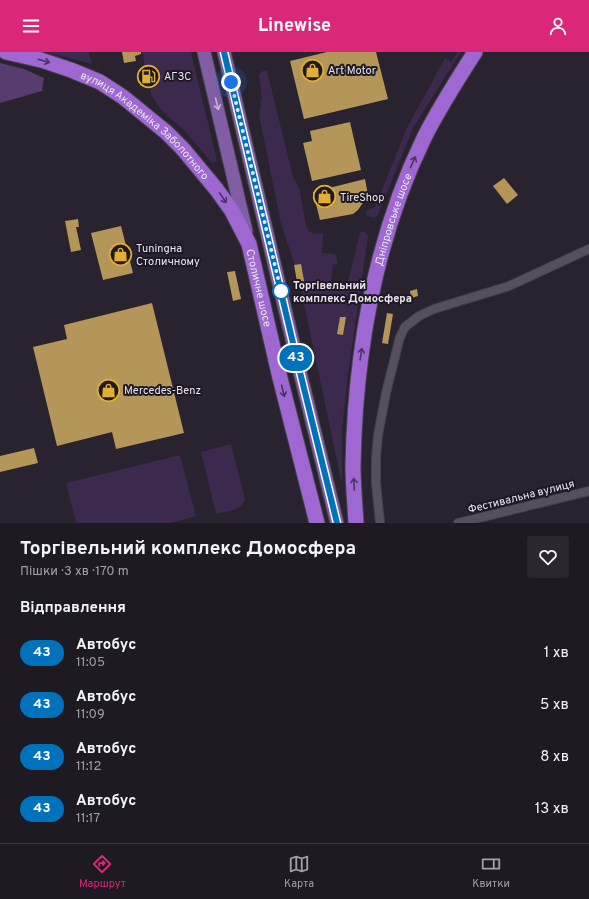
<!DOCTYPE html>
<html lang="uk">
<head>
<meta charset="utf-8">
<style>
	:root { --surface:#1e1a22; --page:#2b272f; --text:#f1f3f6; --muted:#a1a1a5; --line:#3c3840; --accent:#db2777 }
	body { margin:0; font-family:Overpass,sans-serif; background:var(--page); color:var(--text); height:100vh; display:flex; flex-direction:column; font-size:15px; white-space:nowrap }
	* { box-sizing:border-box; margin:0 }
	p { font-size:13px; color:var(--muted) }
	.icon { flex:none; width:22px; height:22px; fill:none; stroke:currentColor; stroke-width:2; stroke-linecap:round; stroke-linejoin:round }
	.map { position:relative; height:471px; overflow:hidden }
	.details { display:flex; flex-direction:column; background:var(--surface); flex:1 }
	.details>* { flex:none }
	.badge { padding:0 8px; border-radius:13px; font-size:14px; line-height:26px }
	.you { position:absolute; width:20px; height:20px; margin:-10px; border:3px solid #fff; border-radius:50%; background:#1a73e8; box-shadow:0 0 0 6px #1a73e833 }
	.map>.badge { position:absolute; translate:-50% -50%; box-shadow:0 0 0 2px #fff }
	h2 { padding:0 20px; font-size:15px; line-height:36px }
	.round { display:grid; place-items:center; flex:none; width:42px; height:42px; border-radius:4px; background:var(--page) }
	.summary { display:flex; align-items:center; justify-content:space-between; height:68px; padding:0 20px }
	h1 { font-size:19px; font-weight:700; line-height:30px }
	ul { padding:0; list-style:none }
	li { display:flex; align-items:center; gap:12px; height:52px; padding:0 20px }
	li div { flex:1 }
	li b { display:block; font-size:15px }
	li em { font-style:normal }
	li .badge { min-width:44px; font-weight:700; text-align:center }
	header { display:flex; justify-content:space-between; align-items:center; height:52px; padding:0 20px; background:var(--accent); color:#fff; font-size:18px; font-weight:700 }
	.menu { display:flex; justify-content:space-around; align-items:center; height:56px; border-top:1px solid var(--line); background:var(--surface); font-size:11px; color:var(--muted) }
	.menu a { display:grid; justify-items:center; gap:2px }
	.menu .active { color:var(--accent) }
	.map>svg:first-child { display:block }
	.green { fill:#3c294e }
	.forest { fill:#563c6f }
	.building { fill:#b49659 }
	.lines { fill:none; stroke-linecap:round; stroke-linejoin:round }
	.street-casing { stroke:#45404a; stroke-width:10 }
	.primary-casing { stroke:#45404a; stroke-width:15 }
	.highway-casing { stroke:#45404a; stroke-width:17 }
	.street { stroke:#56505d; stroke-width:8 }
	.primary { stroke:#815ea3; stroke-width:13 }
	.highway { stroke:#9e67d1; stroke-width:15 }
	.oneway { stroke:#4b3461 }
	.oneway2 { stroke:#c5b6d4 }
	.line-casing { stroke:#fff; stroke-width:9 }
	.line { stroke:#0072bc; stroke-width:6 }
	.walk { stroke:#eae6ee; stroke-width:4; stroke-dasharray:0 7.2 }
	.stop-dot { fill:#fff; stroke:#0072bc; stroke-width:2 }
	.labels { text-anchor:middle; stroke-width:4; stroke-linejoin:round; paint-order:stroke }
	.poi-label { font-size:11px; fill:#eae6ee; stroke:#1e1924; text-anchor:start }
	.street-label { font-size:11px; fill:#eae6ee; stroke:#1e1924 }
	.stop-label { font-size:11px; font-weight:bold; fill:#eae6ee; stroke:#1e1924; text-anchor:start }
</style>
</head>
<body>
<header><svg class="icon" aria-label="menu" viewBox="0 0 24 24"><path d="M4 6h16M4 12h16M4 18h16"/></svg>Linewise<svg class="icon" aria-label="person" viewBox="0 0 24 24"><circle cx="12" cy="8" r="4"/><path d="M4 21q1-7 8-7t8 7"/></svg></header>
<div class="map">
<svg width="589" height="471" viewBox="0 0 589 471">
	<rect width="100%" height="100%" fill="#28232e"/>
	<!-- green -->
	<g class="green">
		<polygon points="44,0 89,0 92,12 45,0"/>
		<polygon points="142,0 191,0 217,109 212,111 185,79 163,60 152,45"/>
		<polygon points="458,0 461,0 413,76 378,163 374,166 367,164 366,159 375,155 407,76 445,6 451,10"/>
		<polygon points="263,19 267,19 293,125 300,139 306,174 309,179 314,182 323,181 322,201 335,202 337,207 337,212 333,213 330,235 346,238 360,181 362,179 366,181 368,184 348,322 342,378 342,433 298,223 281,172 259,63 262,45 259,24 260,21"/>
		<path d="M231,392l14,55c-3,12 -18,12 -29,15l-15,-62z"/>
		<polygon points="180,403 196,464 171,471 76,471 66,431"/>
	</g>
	<!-- forest -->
	<polygon class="forest" points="0,11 24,17 44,26 42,39 0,51"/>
	<!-- building -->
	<g class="building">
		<polygon points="122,0 141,0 141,2 135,4 136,9 124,11"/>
		<polygon points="327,0 376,0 388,47 304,67 290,9"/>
		<polygon points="350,70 361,118 312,129 303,91 312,89 310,79"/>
		<polygon points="504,126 518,143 507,152 493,134"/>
		<polygon points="365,127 368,143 358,158 353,162 320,168 313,140"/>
		<polygon points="78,167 79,175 76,175 81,198 71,200 65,169"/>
		<polygon points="121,174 133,221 103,228 91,181"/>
		<polygon points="301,212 305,234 298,235 294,213"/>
		<polygon points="235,219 241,247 233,249 227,220"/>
		<polygon points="417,237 418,244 411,246 410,239"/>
		<polygon points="152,251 184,381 116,397 112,380 57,394 33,295 67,287 64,273"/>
		<polygon points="387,261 393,262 388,292 382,291"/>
		<polygon points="340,265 346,265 343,283 337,282"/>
		<polygon points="34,396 38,411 0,420 0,404"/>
	</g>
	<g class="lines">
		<defs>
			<g id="street">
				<polyline points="380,471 376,431 376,406 378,383 386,341 400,285 405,275 419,264 434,257 509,234 589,197"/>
				<polyline points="458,471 589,439"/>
			</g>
			<g id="primary">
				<polyline points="204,0 246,179"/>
				<polyline points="224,0 298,312 337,471"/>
			</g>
			<g id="highway">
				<path id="s1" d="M6,0l35,8 30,10 29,12 23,15 43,35 17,17 34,41 15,21 17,33 31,134 37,145"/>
				<path id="s2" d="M356,471c-1,-19 -3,-38 -3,-57 2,-112 22,-227 71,-328 15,-30 33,-58 51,-86"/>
			</g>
		</defs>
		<!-- street casing -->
		<use href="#street" class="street-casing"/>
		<!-- primary casing -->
		<use href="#primary" class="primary-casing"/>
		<!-- highway casing -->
		<use href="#highway" class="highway-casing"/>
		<!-- street -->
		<use href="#street" class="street"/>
		<!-- primary -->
		<use href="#primary" class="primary"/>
		<!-- highway -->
		<use href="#highway" class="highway"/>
	</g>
	<!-- one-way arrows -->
	<defs><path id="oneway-shaft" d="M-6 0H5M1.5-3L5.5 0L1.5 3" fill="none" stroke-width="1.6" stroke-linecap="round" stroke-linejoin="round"/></defs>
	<g class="oneway">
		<use href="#oneway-shaft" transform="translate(44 9) rotate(16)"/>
		<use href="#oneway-shaft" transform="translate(413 110) rotate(-66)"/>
		<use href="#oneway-shaft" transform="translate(223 146) rotate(56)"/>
		<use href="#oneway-shaft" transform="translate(361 302) rotate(-81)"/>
		<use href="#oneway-shaft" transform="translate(283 339) rotate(76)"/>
		<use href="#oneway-shaft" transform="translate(354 432) rotate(-93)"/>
	</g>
	<use class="oneway2" href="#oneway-shaft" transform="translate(217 52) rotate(76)"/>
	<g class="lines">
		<defs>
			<polyline id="line" points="224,0 298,312 337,471"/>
		</defs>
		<!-- line casing -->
		<use href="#line" class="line-casing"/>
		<!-- line -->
		<use href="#line" class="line"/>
		<!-- walk -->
		<polyline class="walk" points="231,30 282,243 281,239"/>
	</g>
	<!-- icons -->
	<defs>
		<symbol id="shop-ring" viewBox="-11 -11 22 22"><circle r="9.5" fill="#1e1924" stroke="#e2af34" stroke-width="1.5"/><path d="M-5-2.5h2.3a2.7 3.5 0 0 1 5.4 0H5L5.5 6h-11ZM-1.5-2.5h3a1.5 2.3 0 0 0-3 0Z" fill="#e2af34"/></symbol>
		<symbol id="fuel-ring" viewBox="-11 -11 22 22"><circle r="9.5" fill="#1e1924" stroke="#e2af34" stroke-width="1.5"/><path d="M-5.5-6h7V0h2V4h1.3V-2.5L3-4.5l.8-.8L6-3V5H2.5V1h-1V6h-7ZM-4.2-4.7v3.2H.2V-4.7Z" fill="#e2af34"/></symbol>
	</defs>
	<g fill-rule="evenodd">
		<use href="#shop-ring" x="300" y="6" width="25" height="25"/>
		<use href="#fuel-ring" x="136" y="12" width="25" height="25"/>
		<use href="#shop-ring" x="312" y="132" width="25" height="25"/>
		<use href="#shop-ring" x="108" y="190" width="25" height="25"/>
		<use href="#shop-ring" x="96" y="326" width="25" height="25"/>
	</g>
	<!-- markers -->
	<circle class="stop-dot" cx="281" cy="239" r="8"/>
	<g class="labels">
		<!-- poi labels -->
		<g class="poi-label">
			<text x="328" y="22">Art Motor</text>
			<text x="164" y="28">АГЗС</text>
			<text x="340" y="149">TireShop</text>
			<text x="136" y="200">Tuningна<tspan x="136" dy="13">Столичному</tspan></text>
			<text x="124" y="342">Mercedes-Benz</text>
		</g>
		<!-- street labels -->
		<g class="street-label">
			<text dy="4" stroke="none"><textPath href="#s1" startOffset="161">вулиця Академіка Заболотного</textPath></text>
			<text dy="4" stroke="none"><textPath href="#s2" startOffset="308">Дніпровське шосе</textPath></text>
			<text dy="4" stroke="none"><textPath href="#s1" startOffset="367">Столичне шосе</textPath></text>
			<text transform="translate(521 444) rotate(-14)" y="4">Фестивальна вулиця</text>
		</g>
		<!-- stop labels -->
		<g class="stop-label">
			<text x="293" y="237">Торгівельний<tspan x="293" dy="13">комплекс Домосфера</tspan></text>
		</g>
	</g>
</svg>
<div class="you" style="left:231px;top:30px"></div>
<b class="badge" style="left:296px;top:306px;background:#0072bc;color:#fff">43</b>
</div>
<section class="details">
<div class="summary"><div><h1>Торгівельний комплекс Домосфера</h1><p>Пішки · 3 хв · 170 m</p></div><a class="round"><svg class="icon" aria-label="heart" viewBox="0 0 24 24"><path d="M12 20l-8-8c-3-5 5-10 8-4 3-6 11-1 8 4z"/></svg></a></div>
<h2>Відправлення</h2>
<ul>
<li><span class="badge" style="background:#0072bc;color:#fff">43</span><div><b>Автобус</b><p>11:05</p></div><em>1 хв</em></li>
<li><span class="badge" style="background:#0072bc;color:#fff">43</span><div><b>Автобус</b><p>11:09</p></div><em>5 хв</em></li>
<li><span class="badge" style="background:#0072bc;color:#fff">43</span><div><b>Автобус</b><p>11:12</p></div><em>8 хв</em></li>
<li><span class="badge" style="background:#0072bc;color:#fff">43</span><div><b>Автобус</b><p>11:17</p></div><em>13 хв</em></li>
</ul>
</section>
<nav class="menu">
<a class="active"><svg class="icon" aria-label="directions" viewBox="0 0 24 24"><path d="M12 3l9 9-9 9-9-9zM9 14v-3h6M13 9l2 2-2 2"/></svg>Маршрут</a>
<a><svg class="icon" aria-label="map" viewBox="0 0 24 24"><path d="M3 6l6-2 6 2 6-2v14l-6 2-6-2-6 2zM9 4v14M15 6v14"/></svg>Карта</a>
<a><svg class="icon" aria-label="tickets" viewBox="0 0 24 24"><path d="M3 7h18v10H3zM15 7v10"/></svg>Квитки</a>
</nav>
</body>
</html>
